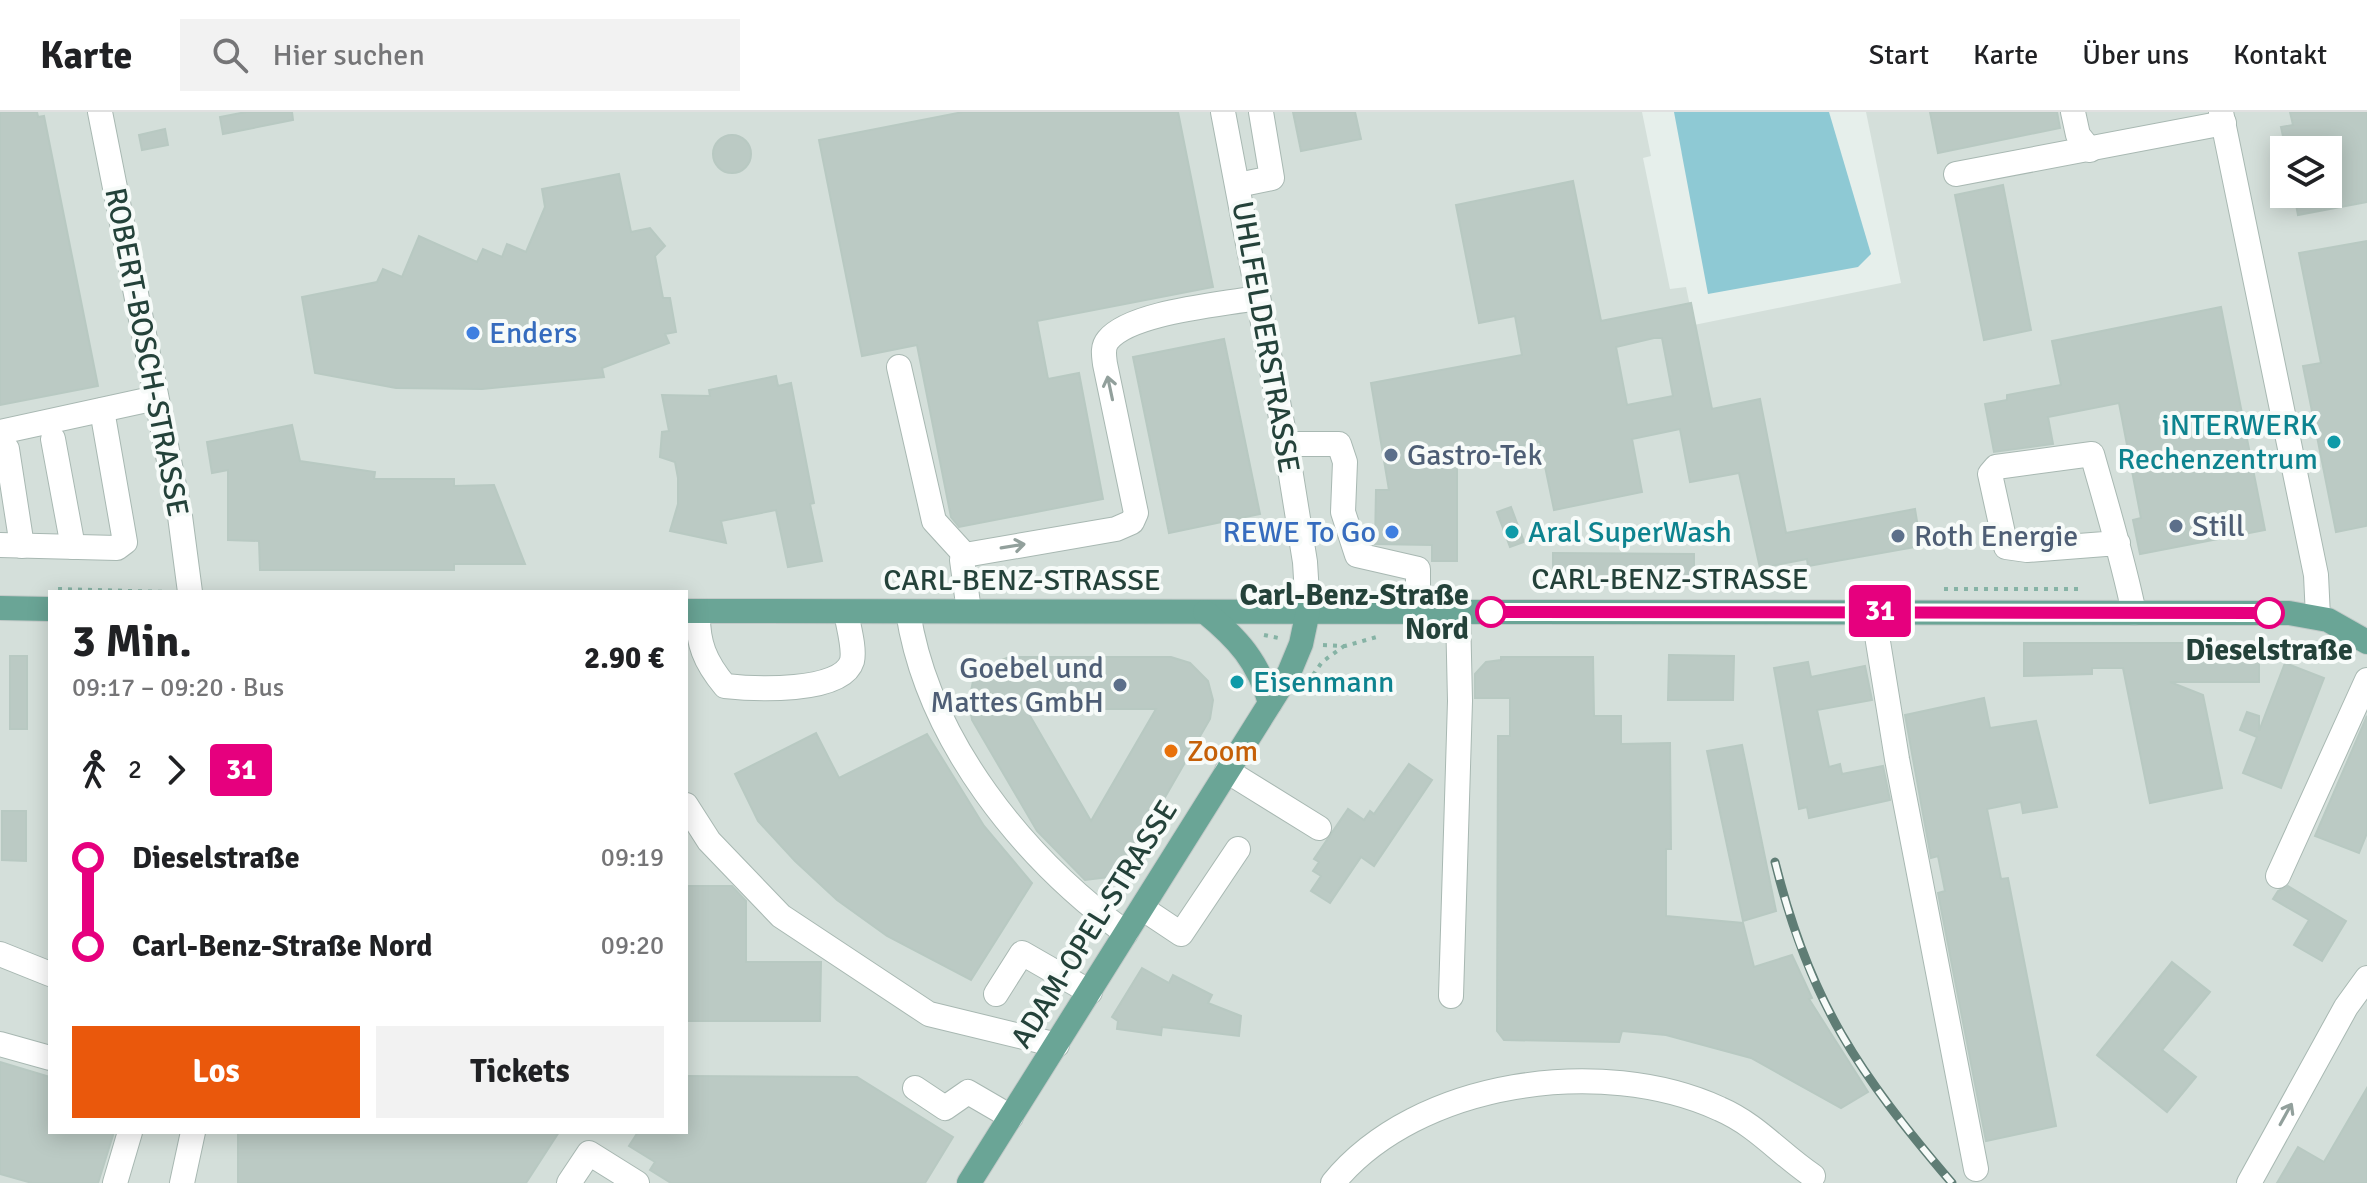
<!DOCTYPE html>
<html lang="de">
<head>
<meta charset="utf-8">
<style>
	:root { --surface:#fff; --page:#f2f2f2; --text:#202124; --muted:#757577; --line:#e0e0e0; --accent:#ea580c }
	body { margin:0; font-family:Signika,sans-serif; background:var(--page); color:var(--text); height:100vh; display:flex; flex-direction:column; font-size:30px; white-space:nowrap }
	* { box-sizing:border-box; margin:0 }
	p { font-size:26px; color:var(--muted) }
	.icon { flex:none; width:44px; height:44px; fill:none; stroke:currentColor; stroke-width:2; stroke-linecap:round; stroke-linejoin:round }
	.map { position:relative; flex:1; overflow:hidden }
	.sheet { position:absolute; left:48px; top:478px; width:640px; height:544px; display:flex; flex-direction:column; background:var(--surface); border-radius:0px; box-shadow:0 4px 20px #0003 }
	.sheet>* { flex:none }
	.badge { padding:0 16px; border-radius:6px; font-size:28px; line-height:52px }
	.fabs { position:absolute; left:2270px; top:24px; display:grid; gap:16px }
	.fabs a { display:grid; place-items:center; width:72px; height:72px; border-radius:0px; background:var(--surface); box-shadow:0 4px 20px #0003; font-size:40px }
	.map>.badge { position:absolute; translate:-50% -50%; box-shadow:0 0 0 4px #fff }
	.legs { display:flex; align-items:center; gap:12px; height:88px; padding:0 24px; font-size:26px }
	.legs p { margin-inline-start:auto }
	.head { display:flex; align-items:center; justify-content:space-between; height:136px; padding:0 24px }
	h1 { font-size:44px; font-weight:700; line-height:60px }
	.primary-button { display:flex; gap:16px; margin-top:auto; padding:16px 24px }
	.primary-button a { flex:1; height:92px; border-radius:0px; background:var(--accent); color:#fff; font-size:32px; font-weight:700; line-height:92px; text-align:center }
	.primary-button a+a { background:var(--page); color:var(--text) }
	ul { padding:0 24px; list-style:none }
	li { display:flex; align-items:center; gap:28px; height:88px; font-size:30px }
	li i { display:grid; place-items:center; width:12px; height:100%; margin:0 10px; background:currentColor }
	li i::after { content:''; width:20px; height:20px; margin:-10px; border:6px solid; border-radius:50%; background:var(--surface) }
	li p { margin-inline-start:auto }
	li:first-child i { background:linear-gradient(#0000 50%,currentColor 0) }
	li:last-child i { background:linear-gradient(currentColor 50%,#0000 0) }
	header { display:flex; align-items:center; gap:48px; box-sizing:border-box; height:112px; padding:0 40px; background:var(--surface); border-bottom:2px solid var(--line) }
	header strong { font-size:38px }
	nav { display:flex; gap:44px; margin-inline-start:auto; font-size:28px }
	.search { width:560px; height:72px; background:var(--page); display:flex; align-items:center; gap:20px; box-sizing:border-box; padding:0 28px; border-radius:0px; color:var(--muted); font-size:30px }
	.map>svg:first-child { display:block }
	.built { fill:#d4dfda; fill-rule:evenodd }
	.water { fill:#8ec9d4 }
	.building { fill:#bbcac4; stroke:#b8c9c2; stroke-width:2; fill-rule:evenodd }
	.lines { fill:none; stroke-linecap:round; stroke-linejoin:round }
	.minor-casing { stroke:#a8b8b2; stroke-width:26 }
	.major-casing { stroke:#c2cac8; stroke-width:26 }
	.path { stroke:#86b3a5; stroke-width:4; stroke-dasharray:4 6; stroke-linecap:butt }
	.minor { stroke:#fff; stroke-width:24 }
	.major { stroke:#6aa596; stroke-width:24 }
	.rail-casing { stroke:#5f7d75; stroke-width:9 }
	.rail { stroke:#f7fbf9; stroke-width:6; stroke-dasharray:18; stroke-linecap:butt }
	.oneway { stroke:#92a09c }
	.line-1-casing { stroke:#fff; stroke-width:18 }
	.line-1 { stroke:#e6007e; stroke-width:12 }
	.shop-dot { fill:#3f7fe0; stroke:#f7fbf9; stroke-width:3 }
	.culture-dot { fill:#0f9aa8; stroke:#f7fbf9; stroke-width:3 }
	.service-dot { fill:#5c6f8a; stroke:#f7fbf9; stroke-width:3 }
	.stop-1-dot { fill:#fff; stroke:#e6007e; stroke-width:4 }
	.food-dot { fill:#e8710a; stroke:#f7fbf9; stroke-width:3 }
	.labels { text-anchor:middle; stroke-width:8; stroke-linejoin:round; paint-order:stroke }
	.shop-label { font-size:30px; fill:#366cbe; stroke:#f7fbf9; text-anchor:start }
	.street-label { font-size:30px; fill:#24423a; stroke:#f7fbf9 }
	.culture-label { font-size:30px; fill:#0d838f; stroke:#f7fbf9; text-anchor:start }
	.service-label { font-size:30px; fill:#4e5e75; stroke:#f7fbf9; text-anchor:start }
	.stop-label { font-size:30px; font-weight:bold; fill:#24423a; stroke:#f7fbf9; text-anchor:end }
	.food-label { font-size:30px; fill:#c56008; stroke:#f7fbf9; text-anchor:start }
</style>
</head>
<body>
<header>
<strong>Karte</strong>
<div class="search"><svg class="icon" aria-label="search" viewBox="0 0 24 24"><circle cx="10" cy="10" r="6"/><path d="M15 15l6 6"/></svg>Hier suchen</div>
<nav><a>Start</a><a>Karte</a><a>Über uns</a><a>Kontakt</a></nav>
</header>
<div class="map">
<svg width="2367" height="1071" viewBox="0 0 2367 1071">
	<rect width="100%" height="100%" fill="#e6efeb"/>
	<!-- built -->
	<path class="built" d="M0,0h1642l9,44 -8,2 27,131 16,-2 8,38 207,-42 -35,-171h501v1071h-2367zM2284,38h44v44h-44zM50,480h636v540h-636z"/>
	<!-- water -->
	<polygon class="water" points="1674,0 1829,0 1871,142 1858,155 1708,182"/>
	<!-- building -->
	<g class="building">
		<polygon points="0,0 37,0 38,5 44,4 98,274 0,293"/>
		<polygon points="246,0 292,0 293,8 223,22 220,5"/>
		<polygon points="963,0 1178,0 1213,175 1037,209 1048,267 1079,261 1103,387 959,415 951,405 917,233 862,244 819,28"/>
		<polygon points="1293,0 1355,0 1361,27 1301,39"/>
		<polygon points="1930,0 2057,0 2060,16 1938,41"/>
		<polygon points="2290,0 2367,0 2367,90 2298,103 2294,82 2328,82 2328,38 2286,38 2281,15 2293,13"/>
		<polygon points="165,17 168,33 142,38 139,23"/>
		<circle cx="732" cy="42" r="19"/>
		<polygon points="619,62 631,120 650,116 665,134 655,144 663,186 670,186 676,220 665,222 669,231 602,256 604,265 482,277 396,276 315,261 302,185 377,170 383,157 402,165 419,124 477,150 483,137 502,145 507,132 526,140 545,95 542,77"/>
		<path d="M1573,69l28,140 90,-18 21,106 48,-10 26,134 129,-24 6,37 -113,20 -1,-7 -47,9 -21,-95 -49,9 -10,-53 -48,10 10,53 -88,18 -14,-68 -83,16v103h-25v-16l-57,-1 1,-54h13l-18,-107 151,-28 -7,-39 -36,7 -23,-118zM1654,226h8l11,58 -46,9 -11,-58z"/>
		<polygon points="2003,73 2031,218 1984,228 1955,83"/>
		<polygon points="2367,129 2367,405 2366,414 2336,420 2303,254 2321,251 2299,141"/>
		<polygon points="2221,195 2265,418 2140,442 2133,408 2141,406 2119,291 2048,305 2053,332 1994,340 1985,292 2007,288 2007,283 2061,273 2052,229"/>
		<polygon points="1224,227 1260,402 1169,421 1133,245"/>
		<polygon points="776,264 778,274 791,271 814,391 810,392 822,449 788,455 776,398 721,409 726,431 670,419 678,392 678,366 675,350 660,345 662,320 669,319 662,283 710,284 709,278"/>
		<polygon points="292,313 300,349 375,360 374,367 454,367 454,374 494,373 525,452 454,452 454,458 260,458 259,429 228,428 228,358 212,361 207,330"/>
		<polygon points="1511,395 1524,430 1510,435 1497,400"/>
		<polygon points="1553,441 1694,442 1694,471 1553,471"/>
		<polygon points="2024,531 2199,531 2199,545 2259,545 2259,570 2170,570 2203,583 2222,676 2150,691 2123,556 2092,556 2092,562 2024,564"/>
		<polygon points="1669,543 1734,544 1733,588 1668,588"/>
		<rect x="10" y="544" width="17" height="73"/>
		<path d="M1009,545h162l19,6 18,18 5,19 -3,19 -80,139 -21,19 -24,3 -48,-49 -65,-111 -3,-18 4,-21 12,-14zM1026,597h130l-65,112z"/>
		<polygon points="1501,545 1593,545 1594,604 1621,604 1621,632 1670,631 1671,737 1666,737 1666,804 1743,811 1754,855 1792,843 1812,886 1809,887 1868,980 1841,996 1751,946 1666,923 1622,919 1619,930 1504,928 1497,919 1498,624 1510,624 1510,586 1475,586 1475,562 1486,550 1501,548"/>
		<polygon points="1808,550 1811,565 1865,554 1872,588 1817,598 1829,655 1840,652 1842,662 1883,654 1890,688 1809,706 1807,695 1799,697 1774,556"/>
		<polygon points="2285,551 2324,566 2281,676 2243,661 2257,625 2240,618 2247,600 2259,604 2259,619"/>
		<polygon points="1984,586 1990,616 2036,609 2057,695 2023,701 2021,690 1987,697 2001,767 2008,766 2056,1014 1986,1029 1938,781 1945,779 1938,744 1931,746 1905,603"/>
		<polygon points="2367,604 2367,721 2359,741 2315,724"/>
		<polygon points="816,621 839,666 927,622 984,714 1032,771 971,868 887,824 837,788 795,749 758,709 735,662"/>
		<polygon points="1742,633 1776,799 1743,809 1707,639"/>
		<polygon points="1409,652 1432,668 1374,754 1361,745 1330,791 1311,779 1321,764 1313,759 1319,750 1314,747 1348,697 1364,708 1370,699 1374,702"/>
		<polygon points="2,699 26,699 26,749 2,748"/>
		<polygon points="686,774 732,774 746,789 746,850 821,850 820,909 686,909"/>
		<polygon points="2288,774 2346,809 2322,849 2294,833 2309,808 2273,787 2278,779"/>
		<polygon points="2172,850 2210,880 2162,938 2196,965 2167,1000 2097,943"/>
		<polygon points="1142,856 1169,871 1173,863 1212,883 1208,891 1241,904 1239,924 1162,915 1161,923 1117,917 1118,909 1112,905"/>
		<polygon points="0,950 50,965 50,1020 114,1020 98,1071 32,1071 0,1062"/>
		<polygon points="686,964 857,965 953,1025 925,1071 671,1071 650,1058 655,1050 629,1034 638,1020 686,1020"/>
		<polygon points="2367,976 2367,1071 2277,1071 2298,1035 2324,1050"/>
		<polygon points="238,1020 559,1020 526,1071 238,1071"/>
	</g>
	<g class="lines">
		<defs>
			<g id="minor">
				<polyline points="100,0 180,404 190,480"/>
				<polyline points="1223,0 1286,332 1305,450 1308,499"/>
				<polyline points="2073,0 2078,23 2090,38"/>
				<polyline points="2221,0 2316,463 2318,505"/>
				<polyline points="1956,62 2224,11"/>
				<polyline points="1238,73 1272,66 1261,0"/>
				<polyline points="899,255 934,409 965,443"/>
				<polyline points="0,320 156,286"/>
				<polyline points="53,327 73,435"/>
				<polyline points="1286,332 1339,332 1345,350 1343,400 1357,443 1418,457 1418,500"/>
				<polyline points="7,337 22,434"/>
				<path d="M2118,431l-91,7 -21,-3 -16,-73 6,-7 96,-13c15,53 31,105 42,159"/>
				<polyline points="0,433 117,436 125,430 102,298"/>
				<path d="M698,499c-1,32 7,51 27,75 27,3 117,8 127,-25 3,-13 -4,-36 -6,-49"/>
				<path d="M969,499l-7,-51 3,-5 151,-26 16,-7 4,-9 -31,-149c-1,-8 -3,-17 3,-24 23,-28 112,-35 148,-42"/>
				<polyline points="1873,499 1897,647 1976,1057"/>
				<path d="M908,500c20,129 115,246 218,321"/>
				<polyline points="1227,659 1319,716"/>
				<polyline points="686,693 709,729 781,804 929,902 1057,933"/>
				<polyline points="2278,764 2367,568"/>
				<polyline points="1142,796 1181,822 1238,737"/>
				<polyline points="0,842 50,862"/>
				<polyline points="996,882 1022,841 1090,880"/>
				<polyline points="1451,884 1460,589 1458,500"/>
				<polyline points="0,932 50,946"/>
				<polyline points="915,976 945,996 968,980 1011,1005"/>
				<polyline points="115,1071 130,1020"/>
				<polyline points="182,1071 193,1020"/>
				<polyline points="569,1071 589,1041 637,1071"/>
				<path d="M1333,1071c84,-103 270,-128 387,-74 37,16 60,45 93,67"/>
				<polyline points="2249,1071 2346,895 2367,866"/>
			</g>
			<g id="major">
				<polyline points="0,496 50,497"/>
				<polyline points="686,499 2289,501 2328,508 2367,530"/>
				<path d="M1205,500c33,27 53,49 65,91"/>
				<polyline points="969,1071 1289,561 1301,532 1308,499"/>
			</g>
		</defs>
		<!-- minor casing -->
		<use href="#minor" class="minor-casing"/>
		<!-- major casing -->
		<use href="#major" class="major-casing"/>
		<!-- path -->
		<g class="path">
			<polyline points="58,477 169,480"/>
			<polyline points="1944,477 2083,477"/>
			<polyline points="543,480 591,480"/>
			<polyline points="1264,523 1283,527"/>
			<polyline points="1323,533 1345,534 1380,524"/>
			<polyline points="1313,563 1322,550 1344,534"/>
		</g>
		<!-- minor -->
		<use href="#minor" class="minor"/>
		<!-- major -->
		<use href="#major" class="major"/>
		<defs>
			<path id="rail" d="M1775,750c35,141 84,212 177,321"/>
		</defs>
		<!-- rail casing -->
		<use href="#rail" class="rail-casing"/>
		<!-- rail -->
		<use href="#rail" class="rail"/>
	</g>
	<!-- one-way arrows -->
	<defs><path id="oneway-shaft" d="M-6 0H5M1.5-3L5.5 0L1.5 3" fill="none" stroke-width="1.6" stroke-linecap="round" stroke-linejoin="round" transform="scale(2)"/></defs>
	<g class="oneway">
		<use href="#oneway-shaft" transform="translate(1110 276) rotate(-102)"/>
		<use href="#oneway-shaft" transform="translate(1013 434) rotate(-9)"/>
		<use href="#oneway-shaft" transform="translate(2286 1002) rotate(-61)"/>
	</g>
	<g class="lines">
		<defs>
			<polyline id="line-1" points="1491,500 2269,501"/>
		</defs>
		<!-- line-1 casing -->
		<use href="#line-1" class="line-1-casing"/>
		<!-- line-1 -->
		<use href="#line-1" class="line-1"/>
	</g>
	<!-- markers -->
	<g class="shop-dot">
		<circle cx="473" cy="221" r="8"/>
		<circle cx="1392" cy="420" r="8"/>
	</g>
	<g class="culture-dot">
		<circle cx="2334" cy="330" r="8"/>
		<circle cx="1512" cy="420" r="8"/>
		<circle cx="1237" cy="570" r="8"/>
	</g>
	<g class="service-dot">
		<circle cx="1391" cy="343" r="8"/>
		<circle cx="2176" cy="414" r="8"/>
		<circle cx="1898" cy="424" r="8"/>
		<circle cx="1120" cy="573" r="8"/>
	</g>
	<g class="stop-1-dot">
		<circle cx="1491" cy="500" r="14"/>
		<circle cx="2269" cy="501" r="14"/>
	</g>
	<circle class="food-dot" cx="1171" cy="639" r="8"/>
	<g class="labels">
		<!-- shop labels -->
		<g class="shop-label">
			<text x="489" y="231">Enders</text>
			<text x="1376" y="430" text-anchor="end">REWE To Go</text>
		</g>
		<!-- street labels -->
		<g class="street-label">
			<text transform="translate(1266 225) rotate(80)" y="10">UHLFELDERSTRASSE</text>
			<text transform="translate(147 240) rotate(79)" y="10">ROBERT-BOSCH-STRASSE</text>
			<text x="1670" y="477">CARL-BENZ-STRASSE</text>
			<text x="1022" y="478">CARL-BENZ-STRASSE</text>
			<text transform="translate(1094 812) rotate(-58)" y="10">ADAM-OPEL-STRASSE</text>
		</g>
		<!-- culture labels -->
		<g class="culture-label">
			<text x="2318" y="323" text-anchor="end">iNTERWERK<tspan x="2318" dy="34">Rechenzentrum</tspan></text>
			<text x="1528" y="430">Aral SuperWash</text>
			<text x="1253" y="580">Eisenmann</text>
		</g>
		<!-- service labels -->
		<g class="service-label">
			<text x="1407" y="353">Gastro-Tek</text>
			<text x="2192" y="424">Still</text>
			<text x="1914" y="434">Roth Energie</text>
			<text x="1104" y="566" text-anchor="end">Goebel und<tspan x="1104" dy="34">Mattes GmbH</tspan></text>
		</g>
		<!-- stop labels -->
		<g class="stop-label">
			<text x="1469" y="493">Carl-Benz-Straße<tspan x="1469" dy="34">Nord</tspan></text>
			<text x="2269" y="548" text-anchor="middle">Dieselstraße</text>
		</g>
		<!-- food labels -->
		<g class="food-label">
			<text x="1187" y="649">Zoom</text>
		</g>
	</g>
</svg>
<div class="fabs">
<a><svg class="icon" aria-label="layers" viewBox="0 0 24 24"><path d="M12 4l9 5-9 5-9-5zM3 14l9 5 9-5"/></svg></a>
</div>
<b class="badge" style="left:1880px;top:499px;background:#e6007e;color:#fff">31</b>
<section class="sheet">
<div class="head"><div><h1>3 Min.</h1><p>09:17 – 09:20 · Bus</p></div><b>2.90 €</b></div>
<div class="legs"><svg class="icon" aria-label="walk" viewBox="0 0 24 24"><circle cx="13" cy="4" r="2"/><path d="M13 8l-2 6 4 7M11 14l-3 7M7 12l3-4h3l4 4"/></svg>2<svg class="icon" aria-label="forward" viewBox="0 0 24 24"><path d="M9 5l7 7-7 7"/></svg><b class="badge" style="background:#e6007e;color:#fff">31</b></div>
<ul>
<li><i style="color:#e6007e"></i><b>Dieselstraße</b><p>09:19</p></li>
<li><i style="color:#e6007e"></i><b>Carl-Benz-Straße Nord</b><p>09:20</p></li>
</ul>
<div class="primary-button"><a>Los</a><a>Tickets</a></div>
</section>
</div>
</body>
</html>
